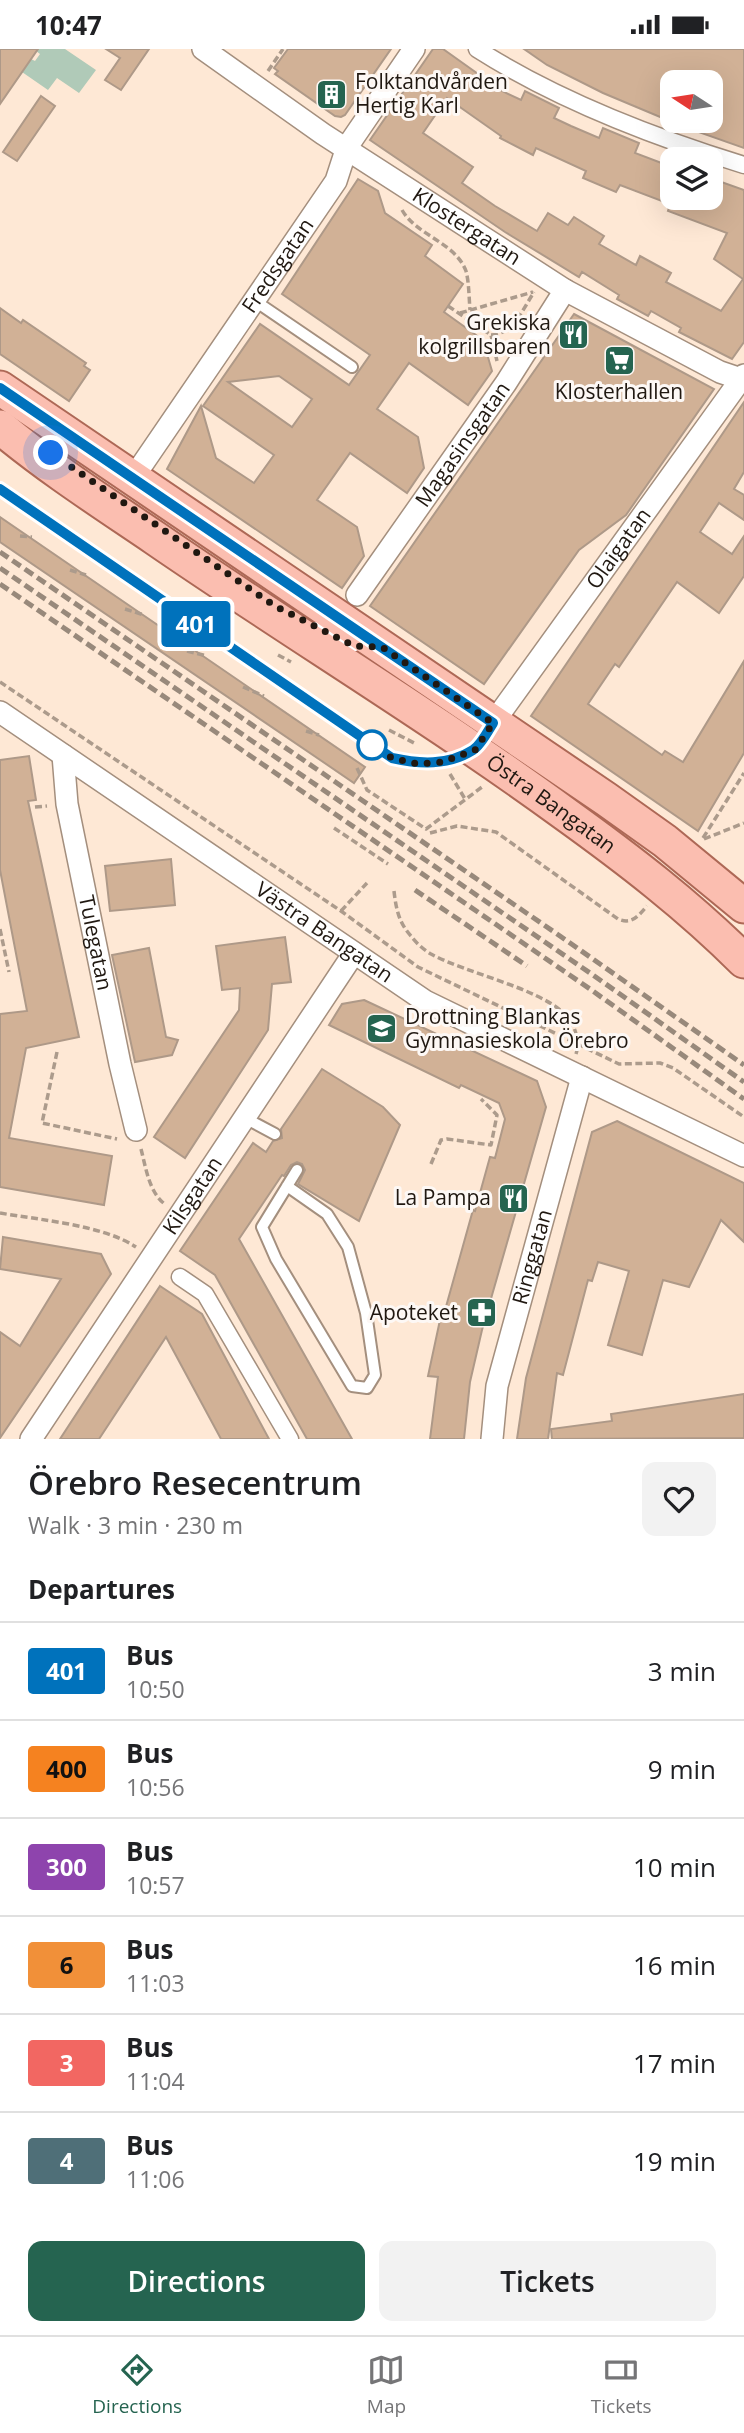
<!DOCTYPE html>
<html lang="en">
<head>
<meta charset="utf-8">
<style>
	:root { --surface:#fff; --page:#f2f2f2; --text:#202124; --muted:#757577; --line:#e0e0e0; --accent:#256450 }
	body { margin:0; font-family:"Open Sans",sans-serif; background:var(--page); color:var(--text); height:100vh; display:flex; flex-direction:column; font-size:26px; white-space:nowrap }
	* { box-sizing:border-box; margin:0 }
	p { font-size:23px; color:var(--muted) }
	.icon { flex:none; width:38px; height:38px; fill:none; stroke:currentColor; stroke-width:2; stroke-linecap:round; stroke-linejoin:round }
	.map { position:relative; height:1390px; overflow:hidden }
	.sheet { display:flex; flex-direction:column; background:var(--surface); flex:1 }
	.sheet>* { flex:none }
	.badge { padding:0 14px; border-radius:5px; font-size:24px; line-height:46px }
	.needle { width:46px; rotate:282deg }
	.buttons { position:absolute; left:660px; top:21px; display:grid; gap:14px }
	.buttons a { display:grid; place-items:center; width:63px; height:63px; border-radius:14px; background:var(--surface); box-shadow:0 7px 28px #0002; font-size:35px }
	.you { position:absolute; width:35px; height:35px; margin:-18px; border:5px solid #fff; border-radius:50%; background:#1a73e8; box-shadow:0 0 0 10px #1a73e833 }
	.map>.badge { position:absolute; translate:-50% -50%; box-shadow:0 0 0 4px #fff }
	h2 { padding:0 28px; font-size:26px; line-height:63px }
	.round { display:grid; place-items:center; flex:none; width:74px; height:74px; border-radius:14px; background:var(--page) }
	.summary { display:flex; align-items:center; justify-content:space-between; height:119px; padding:0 28px }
	h1 { font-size:33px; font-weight:600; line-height:52px }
	.button { display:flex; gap:14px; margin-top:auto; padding:14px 28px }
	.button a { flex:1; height:80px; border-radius:14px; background:var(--accent); color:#fff; font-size:28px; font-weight:600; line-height:80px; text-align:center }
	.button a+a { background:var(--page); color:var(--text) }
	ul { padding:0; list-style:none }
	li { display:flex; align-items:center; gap:21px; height:98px; padding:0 28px; border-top:2px solid var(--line) }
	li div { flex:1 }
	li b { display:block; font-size:26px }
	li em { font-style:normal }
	li .badge { min-width:77px; font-weight:700; text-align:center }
	.status { display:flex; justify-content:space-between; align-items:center; height:49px; padding:0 35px; background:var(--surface); direction:ltr }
	.status svg { height:19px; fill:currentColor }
	.dock { display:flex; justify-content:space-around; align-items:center; height:98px; border-top:2px solid var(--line); background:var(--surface); font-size:19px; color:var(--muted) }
	.dock a { display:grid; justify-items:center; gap:4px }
	.dock .current { color:var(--accent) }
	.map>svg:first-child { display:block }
	.green { fill:#b0cab8 }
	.building { fill:#d1b196; stroke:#ae9988; stroke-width:2; fill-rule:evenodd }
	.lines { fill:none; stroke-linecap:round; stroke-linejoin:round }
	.service-casing { stroke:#a48f7e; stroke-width:14 }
	.pedestrian-casing { stroke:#a48f7e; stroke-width:19 }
	.minor-casing { stroke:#a48f7e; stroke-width:24 }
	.primary-casing { stroke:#ad6856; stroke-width:37 }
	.path { stroke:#ac9b8c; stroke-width:3.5; stroke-dasharray:7 3.5; stroke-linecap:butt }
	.service { stroke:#fff; stroke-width:10 }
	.pedestrian { stroke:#fff; stroke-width:16 }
	.minor { stroke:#fff; stroke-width:21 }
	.primary { stroke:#fbbeb0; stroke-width:33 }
	.rail { stroke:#98897b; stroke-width:5; stroke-dasharray:10 5; stroke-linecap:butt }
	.line-casing { stroke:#fff; stroke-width:16 }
	.line { stroke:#0072bc; stroke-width:10 }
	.walk { stroke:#201811; stroke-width:7; stroke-dasharray:0 12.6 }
	.stop-dot { fill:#fff; stroke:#0072bc; stroke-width:3.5 }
	.labels { text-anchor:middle; stroke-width:6; stroke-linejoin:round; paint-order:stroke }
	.poi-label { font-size:21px; fill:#201811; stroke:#fdf8f5; text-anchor:end }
	.street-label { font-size:21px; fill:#201811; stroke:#fdf8f5 }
</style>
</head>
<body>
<div class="status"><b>10:47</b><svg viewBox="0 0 49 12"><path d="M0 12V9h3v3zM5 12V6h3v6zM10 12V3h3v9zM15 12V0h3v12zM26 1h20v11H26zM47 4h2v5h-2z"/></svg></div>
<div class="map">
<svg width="744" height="1390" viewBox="0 0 744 1390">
	<rect width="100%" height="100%" fill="#fee8d5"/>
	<!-- green -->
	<polygon class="green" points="38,0 65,0 96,21 79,44 57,29 48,41 22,23 31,10 35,12 40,5 36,2"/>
	<!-- building -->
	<g class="building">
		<polygon points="0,0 38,0 0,55"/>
		<polygon points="106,0 149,0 121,41 105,31 120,9"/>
		<polygon points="288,0 391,0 345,66 341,68 335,67 275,25 278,22 274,19"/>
		<path d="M433,0h10l59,42 19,9 4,-9 34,17 -5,10 17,8 28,12 4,-10 36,15 -4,10 37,14v32l38,-1v-20l34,12v152l-12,17 -53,-27 2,-4 -30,-17 -3,5 -31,-17 2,-4 -37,-23 -3,5 -74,-45 -135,-92zM447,49l54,38 -1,2 33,17 3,-7 50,23 -3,7 33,14 4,-7 50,19 -2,7 59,22 -13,26 29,20 -22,32 -55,-29 5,-9 -31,-17 -4,9 -37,-21 5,-8 -30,-19 -6,8 -20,-12 -11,18 -42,-25 -33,-23 11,-16 -50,-34z"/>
		<polygon points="524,0 744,0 744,99 673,74 674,72 710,72 710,33 672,33 672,73 603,44 547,16"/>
		<polygon points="41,47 55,57 17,112 3,103"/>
		<path d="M358,130l20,12 7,22 47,32 -7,11 38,28 -19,28 39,28 9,31 -24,34 -59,-42 -32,46 41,28 6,31 -17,25 -57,-40 -33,47 40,27 7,29 -22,32 -175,-119 34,-63 15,52 38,25 20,-28 -71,-49 57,-82 89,61 21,-30 -88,-61zM279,327l33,23 -20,28 -64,-45z"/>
		<polygon points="0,259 21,274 23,271 86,314 84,317 90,321 69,352 0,305"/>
		<polygon points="574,265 714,340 626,466 579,501 484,635 370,557"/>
		<polygon points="744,353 744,423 734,440 744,446 744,471 719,454 700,483 732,505 744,487 744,527 719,564 677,533 619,618 615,615 588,655 662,706 665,702 683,713 744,612 744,704 698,782 531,667"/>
		<polygon points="0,468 365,718 354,734 0,493"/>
		<polygon points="29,707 36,751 28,752 79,988 26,999 9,1089 112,1107 104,1156 0,1138 0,965 27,962 0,821 0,711"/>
		<polygon points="171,810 175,856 110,862 105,817"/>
		<polygon points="285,888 291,933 272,935 268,981 185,1109 154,1088 239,961 240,939 222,941 216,897"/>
		<polygon points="149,899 166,988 178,991 172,1006 135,1013 112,906"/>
		<polygon points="364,951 537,1032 546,1058 482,1281 470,1333 464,1390 430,1390 438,1328 428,1327 440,1271 442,1272 473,1161 475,1162 490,1108 495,1109 505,1070 499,1054 461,1036 459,1039 329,976 342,955"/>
		<polygon points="322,1020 383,1058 400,1076 359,1172 298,1135 305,1121 302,1115 297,1113 291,1116 284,1127 282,1126 239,1190 352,1390 307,1390 215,1226 180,1202 253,1094 266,1103 273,1092 282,1089 281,1080"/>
		<polygon points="617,1072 744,1134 744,1193 721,1171 689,1238 663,1231 642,1306 608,1296 629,1222 598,1213 592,1232 588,1231 563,1326 557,1324 548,1390 517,1390 526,1329 592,1083"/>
		<polygon points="3,1188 101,1205 111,1225 0,1389 0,1283 20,1297 61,1230 0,1220"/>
		<polygon points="160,1237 202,1265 269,1390 221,1390 166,1288 99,1390 60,1390"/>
		<polygon points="744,1345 744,1389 552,1390 551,1380 612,1372 611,1365"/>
	</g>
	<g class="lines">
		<defs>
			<g id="service">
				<polyline points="255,252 352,318"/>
				<path d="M0,440l392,269c31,7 46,6 75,-5"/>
				<polyline points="316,578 355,597"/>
				<polyline points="245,1069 275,1085"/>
				<polyline points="287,1137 327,1165 348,1198 366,1264 375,1326 367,1339 352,1337 276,1210 262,1178 297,1121"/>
			</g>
			<g id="pedestrian">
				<path d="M477,0c80,51 176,88 267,116"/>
				<polyline points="180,1228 205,1245 290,1390"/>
			</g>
			<g id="minor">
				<path id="s1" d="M203,0l120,85 242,156 155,82 24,8"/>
				<path id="s2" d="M133,429l203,-297 11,-34 67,-98"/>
				<path id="s3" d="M357,546l149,-212 59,-93"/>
				<path id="s4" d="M0,663l425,289 319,155"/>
				<path id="s5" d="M493,674l251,-348"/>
				<path id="s6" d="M63,706l4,49 53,260 16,66"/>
				<path id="s7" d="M31,1390l323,-486"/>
				<path id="s8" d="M492,1390l5,-53 85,-309"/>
			</g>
			<g id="primary">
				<polyline points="0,339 606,750 665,792 744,857"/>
				<path id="s9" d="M0,378c49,41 102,75 155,111 135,93 276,178 409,275 64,46 125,93 180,148"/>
			</g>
		</defs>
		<!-- service casing -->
		<use href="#service" class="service-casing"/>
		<!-- pedestrian casing -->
		<use href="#pedestrian" class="pedestrian-casing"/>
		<!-- minor casing -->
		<use href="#minor" class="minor-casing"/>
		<!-- primary casing -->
		<use href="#primary" class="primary-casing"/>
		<!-- path -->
		<g class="path">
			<polyline points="268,22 283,0"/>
			<path d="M402,161c15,26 53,32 64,61 3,11 3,27 4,39"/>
			<polyline points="448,257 491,286 497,312"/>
			<polyline points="460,264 533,243"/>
			<path d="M491,286c22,-1 32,-26 43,-43"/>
			<polyline points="20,487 32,488"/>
			<polyline points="70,521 86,526"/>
			<polyline points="125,560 144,566"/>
			<polyline points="187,602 207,607"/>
			<polyline points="278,606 291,613"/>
			<polyline points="0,633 341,862 418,918 619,1015 660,1014 673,1019 744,1068"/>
			<polyline points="243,638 264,647"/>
			<polyline points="389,681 416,695"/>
			<polyline points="306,682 319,686"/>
			<polyline points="357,719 367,741 426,780 482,738"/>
			<polyline points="450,725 465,750"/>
			<polyline points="35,758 47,757"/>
			<polyline points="334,779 388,815"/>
			<path d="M430,784l27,-7 39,6 122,87c14,6 20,-3 29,-13"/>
			<polyline points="703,789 744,724"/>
			<polyline points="704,790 744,774"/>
			<path d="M394,842c2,18 5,32 17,45 5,7 13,14 20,18 37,20 105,33 134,60 10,9 15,28 11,40"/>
			<polyline points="341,862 367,834"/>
			<polyline points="0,880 9,923"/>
			<polyline points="57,1003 42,1074 117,1090"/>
			<path d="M141,1100c5,19 8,44 25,56"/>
			<polyline points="431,1115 441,1091 447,1090 491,1096 497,1066 481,1050"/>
			<path d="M0,1164c40,7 103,12 136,34"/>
		</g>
		<!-- service -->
		<use href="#service" class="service"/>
		<!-- pedestrian -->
		<use href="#pedestrian" class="pedestrian"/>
		<!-- minor -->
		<use href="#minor" class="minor"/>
		<!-- primary -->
		<use href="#primary" class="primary"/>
		<!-- rail -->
		<g class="rail">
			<polyline points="0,503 560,887 744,1016"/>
			<polyline points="0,519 593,926 744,1033"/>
			<polyline points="0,535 590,940 744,1050"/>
			<polyline points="415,841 527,917"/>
		</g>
	</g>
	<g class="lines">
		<defs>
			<path id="line" d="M0,339l493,335c-5,8 -12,22 -20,27 -25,16 -54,14 -81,8l-392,-269"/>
		</defs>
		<!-- line casing -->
		<use href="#line" class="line-casing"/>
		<!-- line -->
		<use href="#line" class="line"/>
		<!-- walk -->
		<polyline class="walk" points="51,404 275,557 354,597 382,598 493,674 475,701 442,713 418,715 392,709 372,696"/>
	</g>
	<!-- icons -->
	<defs>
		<symbol id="building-square" viewBox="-11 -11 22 22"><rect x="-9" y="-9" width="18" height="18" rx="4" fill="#256450" stroke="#fdf8f5"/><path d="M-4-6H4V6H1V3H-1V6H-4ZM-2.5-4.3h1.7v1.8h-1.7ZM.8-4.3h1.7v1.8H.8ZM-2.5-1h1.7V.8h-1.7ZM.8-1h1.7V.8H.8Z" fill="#fff"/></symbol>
		<symbol id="restaurant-square" viewBox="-11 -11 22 22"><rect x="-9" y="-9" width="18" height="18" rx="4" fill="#256450" stroke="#fdf8f5"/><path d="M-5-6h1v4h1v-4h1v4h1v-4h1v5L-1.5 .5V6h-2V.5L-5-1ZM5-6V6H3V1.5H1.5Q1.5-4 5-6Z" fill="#fff"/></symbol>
		<symbol id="supermarket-square" viewBox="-11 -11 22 22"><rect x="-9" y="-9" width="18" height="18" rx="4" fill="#256450" stroke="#fdf8f5"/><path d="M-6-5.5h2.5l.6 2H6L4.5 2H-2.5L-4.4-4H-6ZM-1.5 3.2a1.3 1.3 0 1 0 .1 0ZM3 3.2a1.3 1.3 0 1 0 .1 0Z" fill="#fff"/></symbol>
		<symbol id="school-square" viewBox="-11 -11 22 22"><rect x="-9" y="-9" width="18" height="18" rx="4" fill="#256450" stroke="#fdf8f5"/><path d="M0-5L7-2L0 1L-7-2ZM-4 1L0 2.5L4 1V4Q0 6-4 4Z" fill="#fff"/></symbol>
		<symbol id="pharmacy-square" viewBox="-11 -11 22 22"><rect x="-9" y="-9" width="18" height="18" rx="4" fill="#256450" stroke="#fdf8f5"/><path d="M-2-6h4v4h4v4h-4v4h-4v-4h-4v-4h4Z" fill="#fff"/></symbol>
	</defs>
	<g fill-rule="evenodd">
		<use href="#building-square" x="314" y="28" width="35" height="35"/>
		<use href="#restaurant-square" x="556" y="268" width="35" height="35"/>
		<use href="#supermarket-square" x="602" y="294" width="35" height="35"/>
		<use href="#school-square" x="364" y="962" width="35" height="35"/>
		<use href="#restaurant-square" x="496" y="1132" width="35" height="35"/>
		<use href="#pharmacy-square" x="464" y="1246" width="35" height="35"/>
	</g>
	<!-- markers -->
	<circle class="stop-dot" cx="372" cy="696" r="14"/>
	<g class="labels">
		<!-- poi labels -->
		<g class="poi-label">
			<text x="355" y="40" text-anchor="start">Folktandvården<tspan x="355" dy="24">Hertig Karl</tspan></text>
			<text x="551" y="281">Grekiska<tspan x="551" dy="24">kolgrillsbaren</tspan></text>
			<text x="619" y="350" text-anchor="middle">Klosterhallen</text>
			<text x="405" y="975" text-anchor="start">Drottning Blankas<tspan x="405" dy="24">Gymnasieskola Örebro</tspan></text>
			<text x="491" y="1156">La Pampa</text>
			<text x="458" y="1271">Apoteket</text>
		</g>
		<!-- street labels -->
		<g class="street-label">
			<text dy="7" stroke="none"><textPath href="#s1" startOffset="318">Klostergatan</textPath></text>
			<text dy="7" stroke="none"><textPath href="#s2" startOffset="257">Fredsgatan</textPath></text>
			<text dy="7" stroke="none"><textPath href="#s3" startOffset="184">Magasinsgatan</textPath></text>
			<text dy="7" stroke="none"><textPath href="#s5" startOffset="215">Olaigatan</textPath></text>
			<text dy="7" stroke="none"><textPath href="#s9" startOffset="668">Östra Bangatan</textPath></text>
			<text dy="7" stroke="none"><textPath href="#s4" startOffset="392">Västra Bangatan</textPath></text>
			<text dy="7" stroke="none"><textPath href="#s6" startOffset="191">Tulegatan</textPath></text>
			<text dy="7" stroke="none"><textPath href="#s7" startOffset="292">Kilsgatan</textPath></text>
			<text dy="7" stroke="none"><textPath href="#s8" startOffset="187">Ringgatan</textPath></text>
		</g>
	</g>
</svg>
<div class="buttons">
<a><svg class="needle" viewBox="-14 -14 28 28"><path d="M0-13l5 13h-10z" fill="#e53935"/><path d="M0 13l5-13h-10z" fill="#757577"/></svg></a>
<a><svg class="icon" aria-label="layers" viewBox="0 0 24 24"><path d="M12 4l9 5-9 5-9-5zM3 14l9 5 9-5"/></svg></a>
</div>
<div class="you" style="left:51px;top:404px"></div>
<b class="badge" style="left:196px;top:575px;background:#0072bc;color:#fff">401</b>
</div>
<section class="sheet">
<div class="summary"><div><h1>Örebro Resecentrum</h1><p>Walk · 3 min · 230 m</p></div><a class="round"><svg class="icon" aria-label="heart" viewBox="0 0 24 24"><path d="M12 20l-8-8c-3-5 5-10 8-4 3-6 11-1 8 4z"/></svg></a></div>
<h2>Departures</h2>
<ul>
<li><span class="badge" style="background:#0072bc;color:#fff">401</span><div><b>Bus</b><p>10:50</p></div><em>3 min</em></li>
<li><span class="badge" style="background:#f58220;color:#111">400</span><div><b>Bus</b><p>10:56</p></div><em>9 min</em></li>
<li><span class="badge" style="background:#8e44ad;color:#fff">300</span><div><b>Bus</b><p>10:57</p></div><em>10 min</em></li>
<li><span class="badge" style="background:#f19039;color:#111">6</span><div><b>Bus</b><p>11:03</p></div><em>16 min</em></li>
<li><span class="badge" style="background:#f26762;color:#fff">3</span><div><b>Bus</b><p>11:04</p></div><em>17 min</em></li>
<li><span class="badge" style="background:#4f6f78;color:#fff">4</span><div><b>Bus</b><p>11:06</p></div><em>19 min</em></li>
</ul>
<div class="button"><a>Directions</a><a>Tickets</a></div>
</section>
<nav class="dock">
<a class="current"><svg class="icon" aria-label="directions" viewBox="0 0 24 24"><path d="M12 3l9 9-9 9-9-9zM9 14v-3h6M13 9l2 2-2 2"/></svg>Directions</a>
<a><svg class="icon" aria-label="map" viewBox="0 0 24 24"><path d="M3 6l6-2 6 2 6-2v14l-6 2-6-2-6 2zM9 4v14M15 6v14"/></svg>Map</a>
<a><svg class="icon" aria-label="tickets" viewBox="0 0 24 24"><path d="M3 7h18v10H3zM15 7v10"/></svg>Tickets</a>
</nav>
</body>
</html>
